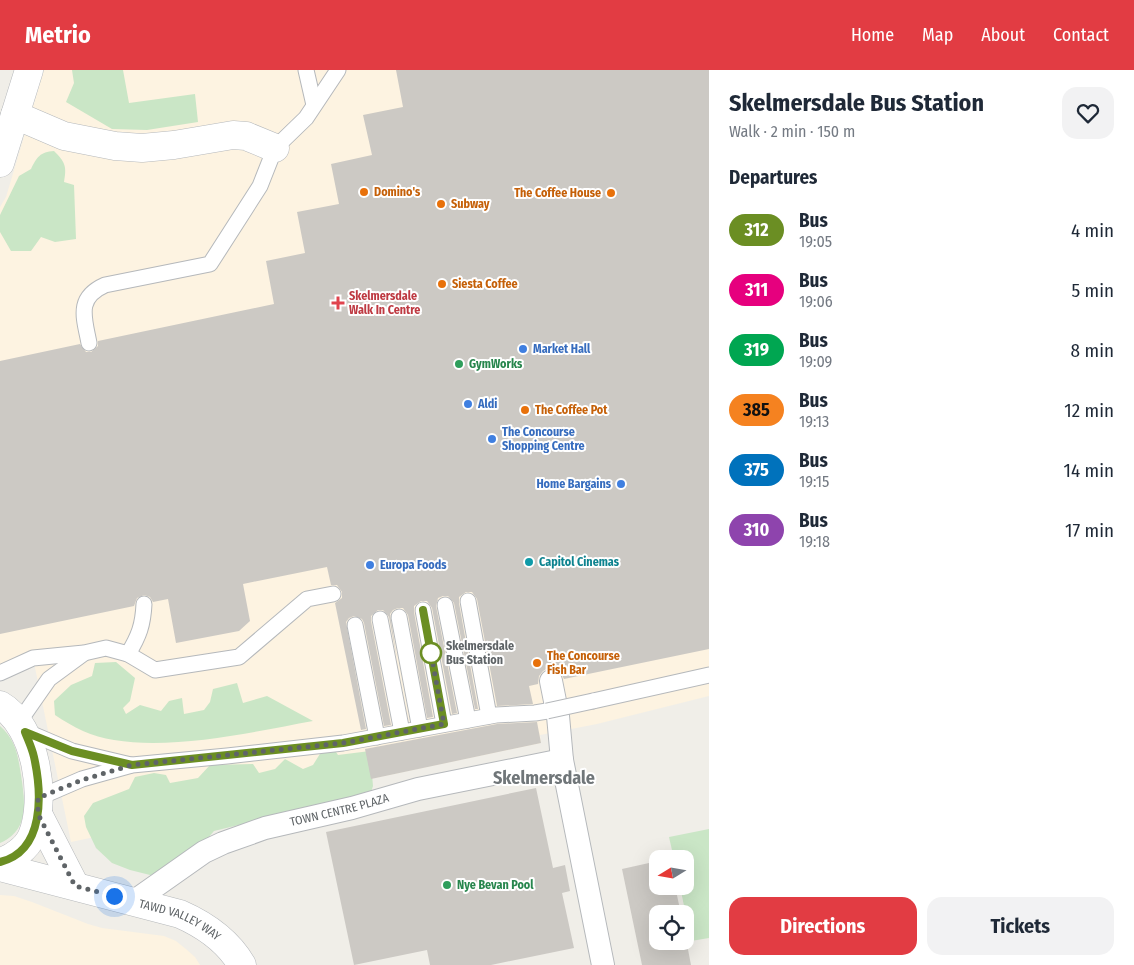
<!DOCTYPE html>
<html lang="en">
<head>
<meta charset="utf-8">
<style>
	:root { --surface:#fff; --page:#f2f2f3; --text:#1f2937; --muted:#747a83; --accent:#e23c43 }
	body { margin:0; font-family:"Fira Sans Condensed",sans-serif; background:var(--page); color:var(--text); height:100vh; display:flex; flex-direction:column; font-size:19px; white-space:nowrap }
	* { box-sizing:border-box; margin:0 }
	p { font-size:16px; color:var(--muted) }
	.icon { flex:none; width:28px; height:28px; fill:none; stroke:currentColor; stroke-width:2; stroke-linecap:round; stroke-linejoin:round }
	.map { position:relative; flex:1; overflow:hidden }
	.sheet { display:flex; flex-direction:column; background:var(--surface); width:425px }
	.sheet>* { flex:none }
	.badge { padding:0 10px; border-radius:16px; font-size:18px; line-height:32px }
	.needle { width:32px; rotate:259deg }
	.tools { position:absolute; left:649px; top:780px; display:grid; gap:10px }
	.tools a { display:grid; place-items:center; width:45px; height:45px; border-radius:10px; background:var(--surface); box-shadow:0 5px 20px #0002; font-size:25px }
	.you { position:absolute; width:25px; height:25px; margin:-12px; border:4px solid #fff; border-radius:50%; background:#1a73e8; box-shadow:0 0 0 8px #1a73e833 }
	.map>.badge { position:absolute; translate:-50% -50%; box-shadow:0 0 0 2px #fff }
	h2 { padding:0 20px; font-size:19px; line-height:45px }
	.round { display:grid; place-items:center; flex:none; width:52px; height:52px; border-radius:15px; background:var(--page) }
	.overview { display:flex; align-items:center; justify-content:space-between; height:85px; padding:0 20px }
	h1 { font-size:24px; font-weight:700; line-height:38px }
	.action { display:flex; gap:10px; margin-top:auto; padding:10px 20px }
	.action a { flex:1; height:58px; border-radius:15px; background:var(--accent); color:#fff; font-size:20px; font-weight:700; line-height:58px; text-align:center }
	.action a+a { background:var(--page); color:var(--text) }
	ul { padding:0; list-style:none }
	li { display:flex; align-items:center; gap:15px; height:60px; padding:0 20px }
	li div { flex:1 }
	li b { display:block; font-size:19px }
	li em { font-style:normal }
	li .badge { min-width:55px; font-weight:700; text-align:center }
	header { display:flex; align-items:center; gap:30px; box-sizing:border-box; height:70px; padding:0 25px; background:var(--accent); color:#fff }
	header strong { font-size:24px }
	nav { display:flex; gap:28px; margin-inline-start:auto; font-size:18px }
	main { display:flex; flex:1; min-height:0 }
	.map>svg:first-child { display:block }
	.commercial { fill:#fdf3e1 }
	.green { fill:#cae6c6 }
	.building { fill:#ccc9c4 }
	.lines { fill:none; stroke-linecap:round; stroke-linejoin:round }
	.service-casing { stroke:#b5b8bb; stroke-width:17 }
	.pedestrian-casing { stroke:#b5b8bb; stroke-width:24 }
	.minor-casing { stroke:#b5b8bb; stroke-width:29 }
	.tertiary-casing { stroke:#b5b8bb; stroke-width:29 }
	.service { stroke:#fff; stroke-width:15 }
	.pedestrian { stroke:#fff; stroke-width:22 }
	.minor { stroke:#fff; stroke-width:28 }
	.tertiary { stroke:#fff; stroke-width:28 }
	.service-bridge-casing { stroke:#b5b8bb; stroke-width:17; stroke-linecap:butt }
	.service-bridge { stroke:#fff; stroke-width:15 }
	.line-casing { stroke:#fff; stroke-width:11 }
	.line { stroke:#6b8e23; stroke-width:8 }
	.walk { stroke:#5f6467; stroke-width:5; stroke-dasharray:0 9 }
	.food-dot { fill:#e8710a; stroke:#fff; stroke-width:2 }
	.health-dot { fill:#e0444e; stroke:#fff; stroke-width:2 }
	.shop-dot { fill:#3f7fe0; stroke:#fff; stroke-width:2 }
	.leisure-dot { fill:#2e9e5b; stroke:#fff; stroke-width:2 }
	.culture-dot { fill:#0f9aa8; stroke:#fff; stroke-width:2 }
	.stop-dot { fill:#fff; stroke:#6b8e23; stroke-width:2.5 }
	.labels { text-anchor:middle; stroke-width:4; stroke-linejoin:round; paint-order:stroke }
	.food-label { font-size:12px; font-weight:bold; fill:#c56008; stroke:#fff; text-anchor:start }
	.health-label { font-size:12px; font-weight:bold; fill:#be3a42; stroke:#fff; text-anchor:start }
	.shop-label { font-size:12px; font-weight:bold; fill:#366cbe; stroke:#fff; text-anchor:start }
	.leisure-label { font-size:12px; font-weight:bold; fill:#27864d; stroke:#fff; text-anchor:start }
	.culture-label { font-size:12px; font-weight:bold; fill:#0d838f; stroke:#fff; text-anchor:start }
	.stop-label { font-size:12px; font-weight:bold; fill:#5f6467; stroke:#fff; text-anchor:start }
	.street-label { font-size:12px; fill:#5f6467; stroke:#fff }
	.district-label { font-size:18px; font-weight:bold; fill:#707679; stroke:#fff }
</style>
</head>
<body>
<header>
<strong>Metrio</strong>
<nav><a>Home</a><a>Map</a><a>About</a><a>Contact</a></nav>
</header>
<main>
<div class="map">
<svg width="709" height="895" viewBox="0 0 709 895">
	<rect width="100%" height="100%" fill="#f0eee8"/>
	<!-- commercial -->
	<g class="commercial">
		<polygon points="44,0 709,0 709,626 597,654 540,665 541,673 71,772 33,588 0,595 0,137 6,127"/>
		<polygon points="0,825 14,826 32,832 88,854 102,858 164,866 176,871 186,879 195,887 200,895 0,895"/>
	</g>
	<!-- green -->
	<g class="green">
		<polygon points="72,0 123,0 129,33 195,24 198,52 147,60 112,59 66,32 74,13"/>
		<path d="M54,81c11,11 13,15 10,31l10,3 2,54 -21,3 -14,-5 -10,14h-20l-11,-19v-17l19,-39 12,-7c6,-12 9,-17 23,-18z"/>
		<path d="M116,592l19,16 -5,23 -7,7 3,6 14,-9 21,6 8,-10 13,-3 2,16 20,-4 6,-8 3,-13 24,-6 6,20 24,-7 46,25c-60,11 -139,29 -199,19 -22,-3 -41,-13 -59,-25l-1,-14 17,-16 21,-9 3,-13z"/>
		<path d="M0,656c16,14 18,30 21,49 4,27 9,55 -21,68z"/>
		<polygon points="323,679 334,679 338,685 370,681 373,716 368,731 267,748 214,761 194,784 169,804 150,805 130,800 112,793 96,778 86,757 84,746 93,733 129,719 135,707 154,703 166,705 170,713 198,708 210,695 253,694 259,703 275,699 285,689 303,699 313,695"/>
		<polygon points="709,759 709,868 691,871 680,816 685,816 685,789 674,789 669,767"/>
	</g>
	<!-- building -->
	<g class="building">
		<polygon points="396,0 709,0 709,579 564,609 561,603 556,599 548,598 543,601 539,606 538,614 529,616 533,634 497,636 477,529 472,522 466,522 459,527 459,533 478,639 475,639 454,533 448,526 443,526 438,528 436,536 457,643 452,644 432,538 427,531 421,531 414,536 414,542 433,647 427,648 408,545 403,538 398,538 393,540 390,544 397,589 389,547 383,540 378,540 371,546 371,551 391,655 384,656 364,553 362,549 354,546 349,548 346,552 366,659 361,660 335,533 342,528 342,522 337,515 331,515 327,497 243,514 250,551 239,561 176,573 168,529 153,532 150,527 144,525 137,528 134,536 0,564 0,291 80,274 86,282 91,282 98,276 98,271 274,234 266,191 305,183 297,142 339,134 331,94 372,85 363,45 403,37"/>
		<polygon points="537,652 541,673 371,709 365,679 497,654"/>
		<polygon points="536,718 553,798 565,795 570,821 562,823 574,878 491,895 430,895 427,880 354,895 326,762"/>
		<polygon points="658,791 658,816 675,816 681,844 658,844 658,871 685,871 685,864 691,895 642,895 622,799"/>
	</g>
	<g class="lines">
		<defs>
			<g id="service">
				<polyline points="306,0 314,35"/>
				<path d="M89,273c-5,-26 -13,-45 16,-58l105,-21 50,-78 15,-38 31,-30 32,-48"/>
				<polyline points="468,531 489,646"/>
				<polyline points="445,535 468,650"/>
				<polyline points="423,540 444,654"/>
				<polyline points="399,547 420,659"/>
				<polyline points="380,549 402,662"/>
				<polyline points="355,555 377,667"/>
				<path d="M128,584c11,-18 15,-29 16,-50"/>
				<polyline points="0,603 33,588 84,583 106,578 128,584 155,600 239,587 307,529 333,524"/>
				<polyline points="593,631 709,605"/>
				<polyline points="19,652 49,609 83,584"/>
				<polyline points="25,661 72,681 131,695"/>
				<polyline points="38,728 82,709 132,695 227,686 343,673 496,645 535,643 547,641"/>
			</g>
			<g id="pedestrian">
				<polyline points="551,611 558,646 562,690 603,895"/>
				<path id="s1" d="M133,832l71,-50 19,-9 42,-15 87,-20 66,-19 144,-29"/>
			</g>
			<g id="minor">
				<polyline points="15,45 64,66 115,76 142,78 174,75 233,65 246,66 275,78"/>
				<polyline points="38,744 75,816"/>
				<path id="s2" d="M0,797l180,47c25,11 48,27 62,51"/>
			</g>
			<g id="tertiary">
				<polyline points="0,93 29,0"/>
				<path d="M0,635c37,21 47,95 32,131 -5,12 -20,23 -32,26"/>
			</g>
		</defs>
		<!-- service casing -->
		<use href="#service" class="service-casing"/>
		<!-- pedestrian casing -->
		<use href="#pedestrian" class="pedestrian-casing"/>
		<!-- minor casing -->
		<use href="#minor" class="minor-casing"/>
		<!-- tertiary casing -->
		<use href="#tertiary" class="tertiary-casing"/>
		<!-- service -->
		<use href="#service" class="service"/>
		<!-- pedestrian -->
		<use href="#pedestrian" class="pedestrian"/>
		<!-- minor -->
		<use href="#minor" class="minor"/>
		<!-- tertiary -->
		<use href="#tertiary" class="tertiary"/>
		<defs>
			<polyline id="service-bridge" points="547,641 593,631"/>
		</defs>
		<!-- service-bridge casing -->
		<use href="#service-bridge" class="service-bridge-casing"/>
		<!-- service-bridge -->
		<use href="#service-bridge" class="service-bridge"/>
	</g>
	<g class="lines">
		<defs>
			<path id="line" d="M0,792c45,-11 42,-69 34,-105 -2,-9 -6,-17 -9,-25l47,19 60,14 211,-22 101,-19 -21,-114"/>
		</defs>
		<!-- line casing -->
		<use href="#line" class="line-casing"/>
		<!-- line -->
		<use href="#line" class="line"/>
		<!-- walk -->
		<polyline class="walk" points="114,826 75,816 38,744 38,728 82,710 132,695 343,673 444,654 430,578 431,583"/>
	</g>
	<!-- markers -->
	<g class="food-dot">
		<circle cx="364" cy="122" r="5"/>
		<circle cx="611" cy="123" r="5"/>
		<circle cx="441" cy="134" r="5"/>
		<circle cx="442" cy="214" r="5"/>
		<circle cx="525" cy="340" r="5"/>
		<circle cx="537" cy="593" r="5"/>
	</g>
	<path class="health-dot" d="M335.5 225.5h5v5h5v5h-5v5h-5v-5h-5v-5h5z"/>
	<g class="shop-dot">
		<circle cx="523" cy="279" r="5"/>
		<circle cx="468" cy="334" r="5"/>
		<circle cx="492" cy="369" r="5"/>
		<circle cx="621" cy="414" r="5"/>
		<circle cx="370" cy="495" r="5"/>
	</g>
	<g class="leisure-dot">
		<circle cx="459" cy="294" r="5"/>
		<circle cx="447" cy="815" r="5"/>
	</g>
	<circle class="culture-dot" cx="529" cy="492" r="5"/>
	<circle class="stop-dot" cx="431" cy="583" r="10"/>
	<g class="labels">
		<!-- food labels -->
		<g class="food-label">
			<text x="374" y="126">Domino's</text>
			<text x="601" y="127" text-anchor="end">The Coffee House</text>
			<text x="451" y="138">Subway</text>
			<text x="452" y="218">Siesta Coffee</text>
			<text x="535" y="344">The Coffee Pot</text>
			<text x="547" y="590">The Concourse<tspan x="547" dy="14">Fish Bar</tspan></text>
		</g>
		<!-- health labels -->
		<g class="health-label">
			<text x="349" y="230">Skelmersdale<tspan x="349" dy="14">Walk In Centre</tspan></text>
		</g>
		<!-- shop labels -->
		<g class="shop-label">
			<text x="533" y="283">Market Hall</text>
			<text x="478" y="338">Aldi</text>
			<text x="502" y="366">The Concourse<tspan x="502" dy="14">Shopping Centre</tspan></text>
			<text x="611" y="418" text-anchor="end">Home Bargains</text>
			<text x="380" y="499">Europa Foods</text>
		</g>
		<!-- leisure labels -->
		<g class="leisure-label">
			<text x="469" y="298">GymWorks</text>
			<text x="457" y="819">Nye Bevan Pool</text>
		</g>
		<!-- culture labels -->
		<g class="culture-label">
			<text x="539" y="496">Capitol Cinemas</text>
		</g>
		<!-- stop labels -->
		<g class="stop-label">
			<text x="446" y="580">Skelmersdale<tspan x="446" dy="14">Bus Station</tspan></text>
		</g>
		<!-- street labels -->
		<g class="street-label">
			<text dy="4" stroke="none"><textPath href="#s1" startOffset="229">TOWN CENTRE PLAZA</textPath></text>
			<text dy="4" stroke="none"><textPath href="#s2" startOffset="188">TAWD VALLEY WAY</textPath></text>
		</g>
		<!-- district labels -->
		<g class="district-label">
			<text x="544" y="714">Skelmersdale</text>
		</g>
	</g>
</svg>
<div class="tools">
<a><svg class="needle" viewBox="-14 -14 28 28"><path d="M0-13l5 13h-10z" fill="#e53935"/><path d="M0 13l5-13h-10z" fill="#747a83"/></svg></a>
<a><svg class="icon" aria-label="locate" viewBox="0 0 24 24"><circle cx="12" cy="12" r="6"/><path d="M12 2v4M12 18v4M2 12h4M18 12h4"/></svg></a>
</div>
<div class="you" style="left:114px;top:826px"></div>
</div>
<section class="sheet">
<div class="overview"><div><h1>Skelmersdale Bus Station</h1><p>Walk · 2 min · 150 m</p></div><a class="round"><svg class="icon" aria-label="heart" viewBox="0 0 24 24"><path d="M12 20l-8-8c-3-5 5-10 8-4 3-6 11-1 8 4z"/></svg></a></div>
<h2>Departures</h2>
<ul>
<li><span class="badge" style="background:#6b8e23;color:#fff">312</span><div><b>Bus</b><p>19:05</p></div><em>4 min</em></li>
<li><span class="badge" style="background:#e6007e;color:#fff">311</span><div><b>Bus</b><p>19:06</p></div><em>5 min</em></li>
<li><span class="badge" style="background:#00a651;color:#fff">319</span><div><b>Bus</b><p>19:09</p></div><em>8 min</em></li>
<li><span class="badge" style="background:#f58220;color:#111">385</span><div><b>Bus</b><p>19:13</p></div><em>12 min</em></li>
<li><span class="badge" style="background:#0072bc;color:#fff">375</span><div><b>Bus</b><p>19:15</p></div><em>14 min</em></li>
<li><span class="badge" style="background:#8e44ad;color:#fff">310</span><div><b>Bus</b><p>19:18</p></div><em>17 min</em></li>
</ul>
<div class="action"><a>Directions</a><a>Tickets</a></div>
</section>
</main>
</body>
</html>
